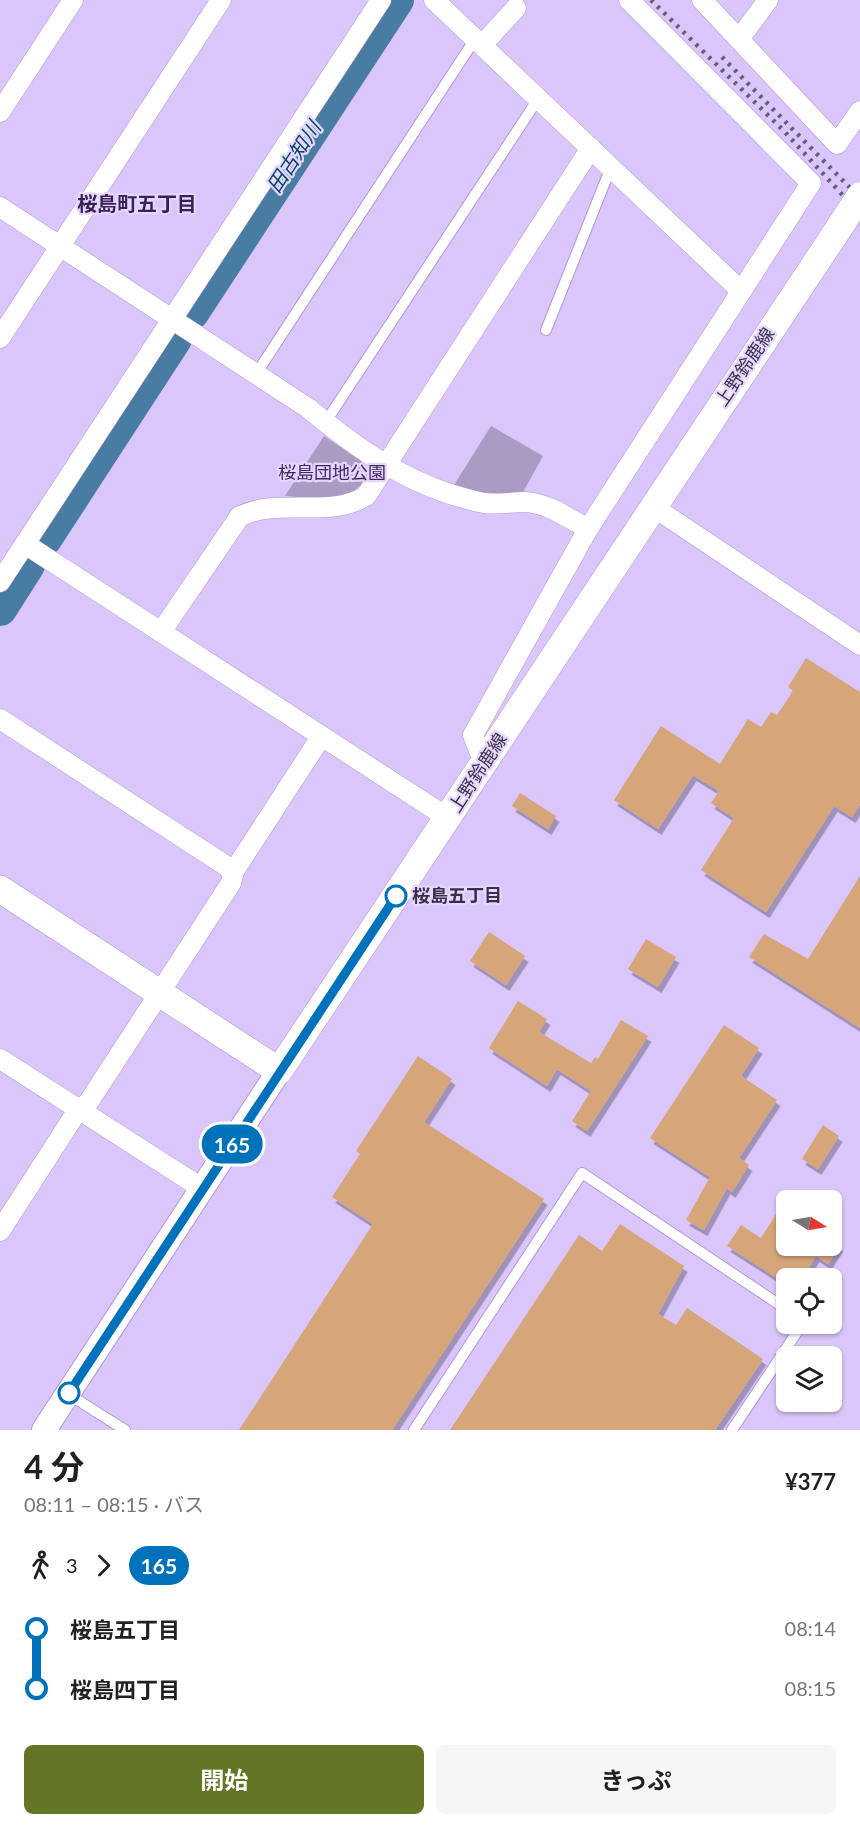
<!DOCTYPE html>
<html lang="ja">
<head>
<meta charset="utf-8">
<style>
	:root { --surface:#fff; --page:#f6f6f6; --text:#202124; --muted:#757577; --accent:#627625 }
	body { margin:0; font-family:Lato,"Noto Sans JP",sans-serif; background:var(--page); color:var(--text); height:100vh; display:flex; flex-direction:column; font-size:22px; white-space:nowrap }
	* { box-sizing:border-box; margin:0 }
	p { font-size:20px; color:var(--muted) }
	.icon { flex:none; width:33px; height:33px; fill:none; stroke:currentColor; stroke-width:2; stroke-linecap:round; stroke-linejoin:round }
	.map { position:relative; height:1430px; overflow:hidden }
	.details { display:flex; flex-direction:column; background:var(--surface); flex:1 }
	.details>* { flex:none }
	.badge { padding:0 12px; border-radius:20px; font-size:21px; line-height:39px }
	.needle { width:39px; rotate:101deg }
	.fabs { position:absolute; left:776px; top:1190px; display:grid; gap:12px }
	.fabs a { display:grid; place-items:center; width:66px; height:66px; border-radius:9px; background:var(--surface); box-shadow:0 2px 4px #0004; font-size:30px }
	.map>.badge { position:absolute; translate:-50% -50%; box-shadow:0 0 0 3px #fff }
	.legs { display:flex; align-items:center; gap:9px; height:66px; padding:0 24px; font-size:20px }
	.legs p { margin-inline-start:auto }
	.head { display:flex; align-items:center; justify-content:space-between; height:102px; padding:0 24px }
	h1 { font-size:33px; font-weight:700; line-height:45px }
	.primary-button { display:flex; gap:12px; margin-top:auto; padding:12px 24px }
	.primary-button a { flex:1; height:69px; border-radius:9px; background:var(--accent); color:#fff; font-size:24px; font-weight:700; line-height:69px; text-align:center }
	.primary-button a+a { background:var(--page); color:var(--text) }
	ul { padding:0 24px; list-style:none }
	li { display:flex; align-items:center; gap:21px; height:60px; font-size:22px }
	li i { display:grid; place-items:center; width:9px; height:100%; margin:0 8px; background:currentColor }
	li i::after { content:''; width:15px; height:15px; margin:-8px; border:4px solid; border-radius:50%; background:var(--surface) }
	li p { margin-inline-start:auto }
	li:first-child i { background:linear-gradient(#0000 50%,currentColor 0) }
	li:last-child i { background:linear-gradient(currentColor 50%,#0000 0) }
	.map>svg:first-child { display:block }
	.green { fill:#aa9bc2 }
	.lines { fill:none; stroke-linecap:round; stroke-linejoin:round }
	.river { stroke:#487ca2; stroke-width:34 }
	.building { fill:#d6a57a; filter:url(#shadow) }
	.service-casing { stroke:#b097d6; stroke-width:12 }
	.minor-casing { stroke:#b097d6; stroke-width:21 }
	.tertiary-casing { stroke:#b097d6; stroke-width:26 }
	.secondary-casing { stroke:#b097d6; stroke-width:28 }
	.service { stroke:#fff; stroke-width:10 }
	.minor { stroke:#fff; stroke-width:20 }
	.tertiary { stroke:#fff; stroke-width:24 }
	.secondary { stroke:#fff; stroke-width:27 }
	.rail { stroke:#685c7d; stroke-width:4.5; stroke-dasharray:3 6; stroke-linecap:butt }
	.secondary-bridge-casing { stroke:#b097d6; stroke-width:28; stroke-linecap:butt }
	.secondary-bridge { stroke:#fff; stroke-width:27 }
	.line-1-casing { stroke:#fff; stroke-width:14 }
	.line-1 { stroke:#0072bc; stroke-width:9 }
	.stop-1-dot { fill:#fff; stroke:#0072bc; stroke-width:3 }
	.labels { text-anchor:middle; stroke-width:4.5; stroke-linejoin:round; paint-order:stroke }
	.street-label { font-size:18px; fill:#392f49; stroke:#e5d6fd }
	.park-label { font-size:18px; fill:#442567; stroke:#e5d6fd }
	.stop-label { font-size:18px; font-weight:bold; fill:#392f49; stroke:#e5d6fd; text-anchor:start }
	.water-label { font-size:20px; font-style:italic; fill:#00446a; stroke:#e5d6fd }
	.neighbourhood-label { font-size:20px; font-weight:bold; fill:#392156; stroke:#e5d6fd }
</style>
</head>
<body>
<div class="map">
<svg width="860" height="1430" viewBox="0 0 860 1430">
	<defs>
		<filter id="shadow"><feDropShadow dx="3.5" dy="6" stdDeviation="0" flood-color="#0004"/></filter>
	</defs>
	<rect width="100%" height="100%" fill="#dac6fa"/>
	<!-- green -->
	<g class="green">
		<polygon points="491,426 543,456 522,494 483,493 454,485"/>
		<path d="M324,436l40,27 5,12c-25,34 -46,23 -84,21z"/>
	</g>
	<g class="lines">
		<!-- river -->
		<g class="river">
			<polyline points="192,313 397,0"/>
			<polyline points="45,539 175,339"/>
			<polyline points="0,609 28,565"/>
		</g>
	</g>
	<!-- building -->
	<g class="building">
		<polygon points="806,658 860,692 860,804 852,817 834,806 766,912 701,870 734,818 711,803 719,791 693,775 658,829 614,800 661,726 720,764 748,719 761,727 771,712 777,715 793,691 788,687"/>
		<polygon points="520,793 556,816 548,829 512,806"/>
		<polygon points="860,876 860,1028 749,957 764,934 808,959"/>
		<polygon points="489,932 525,956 506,985 470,961"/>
		<polygon points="646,939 676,957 658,987 628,969"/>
		<polygon points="518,1001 547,1019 539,1032 591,1063 595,1057 598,1059 621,1020 648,1036 587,1131 572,1121 591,1091 557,1069 547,1086 489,1048"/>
		<polygon points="724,1025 759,1048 741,1076 777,1100 739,1158 749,1165 732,1192 727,1188 704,1230 686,1220 710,1177 650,1138"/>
		<polygon points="418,1056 452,1079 424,1122 544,1199 392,1430 239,1430 373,1224 332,1197 360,1154 356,1151"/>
		<polygon points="823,1125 839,1136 818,1169 802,1159"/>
		<polygon points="786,1198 786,1245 840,1245 828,1264 816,1256 802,1278 777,1278 727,1246 741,1225 761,1238"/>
		<polygon points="620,1224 684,1266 658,1314 676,1325 687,1308 763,1359 715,1430 450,1430 579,1235 602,1251"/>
	</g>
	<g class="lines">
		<defs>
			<g id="service">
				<polyline points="546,330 611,167"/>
				<polyline points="256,374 475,39"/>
				<polyline points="325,423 538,99"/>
				<polyline points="68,1394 125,1430"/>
				<polyline points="414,1430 582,1173 786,1309"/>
				<polyline points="732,1430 803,1323"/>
			</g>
			<g id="minor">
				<polyline points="434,0 740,290"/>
				<polyline points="702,0 837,144 860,111"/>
				<polyline points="740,38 768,0"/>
				<polyline points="482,45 516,8"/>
				<polyline points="0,112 73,0"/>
				<path d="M0,207l308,201c53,44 106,81 176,95 13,2 27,-1 41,-1 23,1 43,16 63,27"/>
				<polyline points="0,338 221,0"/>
				<polyline points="652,506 860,645"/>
				<polyline points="25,544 161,632"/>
				<polyline points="0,582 381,0"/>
				<polyline points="0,719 234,871"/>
				<polyline points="484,763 473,735 588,529 811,183 629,0"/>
				<path d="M448,818l-287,-186 79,-116c42,-19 88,3 126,-20l225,-348"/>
				<polyline points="0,1059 203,1189"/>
				<polyline points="0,1231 78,1110 88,1103 231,883 234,871 321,737"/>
			</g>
			<polyline id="tertiary" points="44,1430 279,1071"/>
			<polyline id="secondary" points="0,889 279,1071 835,234"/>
		</defs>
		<!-- service casing -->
		<use href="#service" class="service-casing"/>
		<!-- minor casing -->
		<use href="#minor" class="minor-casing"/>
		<!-- tertiary casing -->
		<use href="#tertiary" class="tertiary-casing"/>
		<!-- secondary casing -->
		<use href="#secondary" class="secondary-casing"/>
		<!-- service -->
		<use href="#service" class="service"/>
		<!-- minor -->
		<use href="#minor" class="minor"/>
		<!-- tertiary -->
		<use href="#tertiary" class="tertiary"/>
		<!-- secondary -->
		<use href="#secondary" class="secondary"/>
		<!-- rail -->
		<g class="rail">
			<polyline points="651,0 783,130 860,214"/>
			<polyline points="722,57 860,198"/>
		</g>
		<defs>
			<polyline id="secondary-bridge" points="835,234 860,196"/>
		</defs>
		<!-- secondary-bridge casing -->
		<use href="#secondary-bridge" class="secondary-bridge-casing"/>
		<!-- secondary-bridge -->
		<use href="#secondary-bridge" class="secondary-bridge"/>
	</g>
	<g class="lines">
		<defs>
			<polyline id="line-1" points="69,1393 396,896"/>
		</defs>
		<!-- line-1 casing -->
		<use href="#line-1" class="line-1-casing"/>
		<!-- line-1 -->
		<use href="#line-1" class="line-1"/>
	</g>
	<!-- markers -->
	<g class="stop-1-dot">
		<circle cx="396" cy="896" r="10"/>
		<circle cx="69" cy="1393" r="10"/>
	</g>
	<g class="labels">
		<!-- street labels -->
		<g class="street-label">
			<text transform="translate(745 367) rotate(-56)" y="6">上野鈴鹿線</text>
			<text transform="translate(478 773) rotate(-57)" y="6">上野鈴鹿線</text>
		</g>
		<!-- park labels -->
		<g class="park-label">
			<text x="332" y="479">桜島団地公園</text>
		</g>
		<!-- stop labels -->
		<g class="stop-label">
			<text x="412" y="902">桜島五丁目</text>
		</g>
		<!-- water labels -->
		<g class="water-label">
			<text transform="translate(294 157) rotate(-57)" y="7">田古知川</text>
		</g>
		<!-- neighbourhood labels -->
		<g class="neighbourhood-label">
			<text x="137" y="211">桜島町五丁目</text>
		</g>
	</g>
</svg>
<div class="fabs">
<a><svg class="needle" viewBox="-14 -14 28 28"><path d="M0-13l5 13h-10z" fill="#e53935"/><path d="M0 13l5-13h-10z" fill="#757577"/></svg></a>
<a><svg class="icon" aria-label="locate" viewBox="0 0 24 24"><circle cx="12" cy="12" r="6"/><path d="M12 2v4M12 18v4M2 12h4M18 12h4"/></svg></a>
<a><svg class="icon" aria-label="layers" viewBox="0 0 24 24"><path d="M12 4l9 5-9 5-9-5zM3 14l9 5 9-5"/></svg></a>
</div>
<b class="badge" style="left:232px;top:1144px;background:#0072bc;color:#fff">165</b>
</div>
<section class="details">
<div class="head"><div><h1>4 分</h1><p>08:11 – 08:15 · バス</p></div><b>¥377</b></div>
<div class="legs"><svg class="icon" aria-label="walk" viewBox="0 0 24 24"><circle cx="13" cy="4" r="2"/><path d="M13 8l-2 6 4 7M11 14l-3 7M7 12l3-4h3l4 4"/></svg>3<svg class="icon" aria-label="forward" viewBox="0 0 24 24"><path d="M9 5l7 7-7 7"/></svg><b class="badge" style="background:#0072bc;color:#fff">165</b></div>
<ul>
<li><i style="color:#0072bc"></i><b>桜島五丁目</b><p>08:14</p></li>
<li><i style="color:#0072bc"></i><b>桜島四丁目</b><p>08:15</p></li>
</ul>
<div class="primary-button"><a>開始</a><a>きっぷ</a></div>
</section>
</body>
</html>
